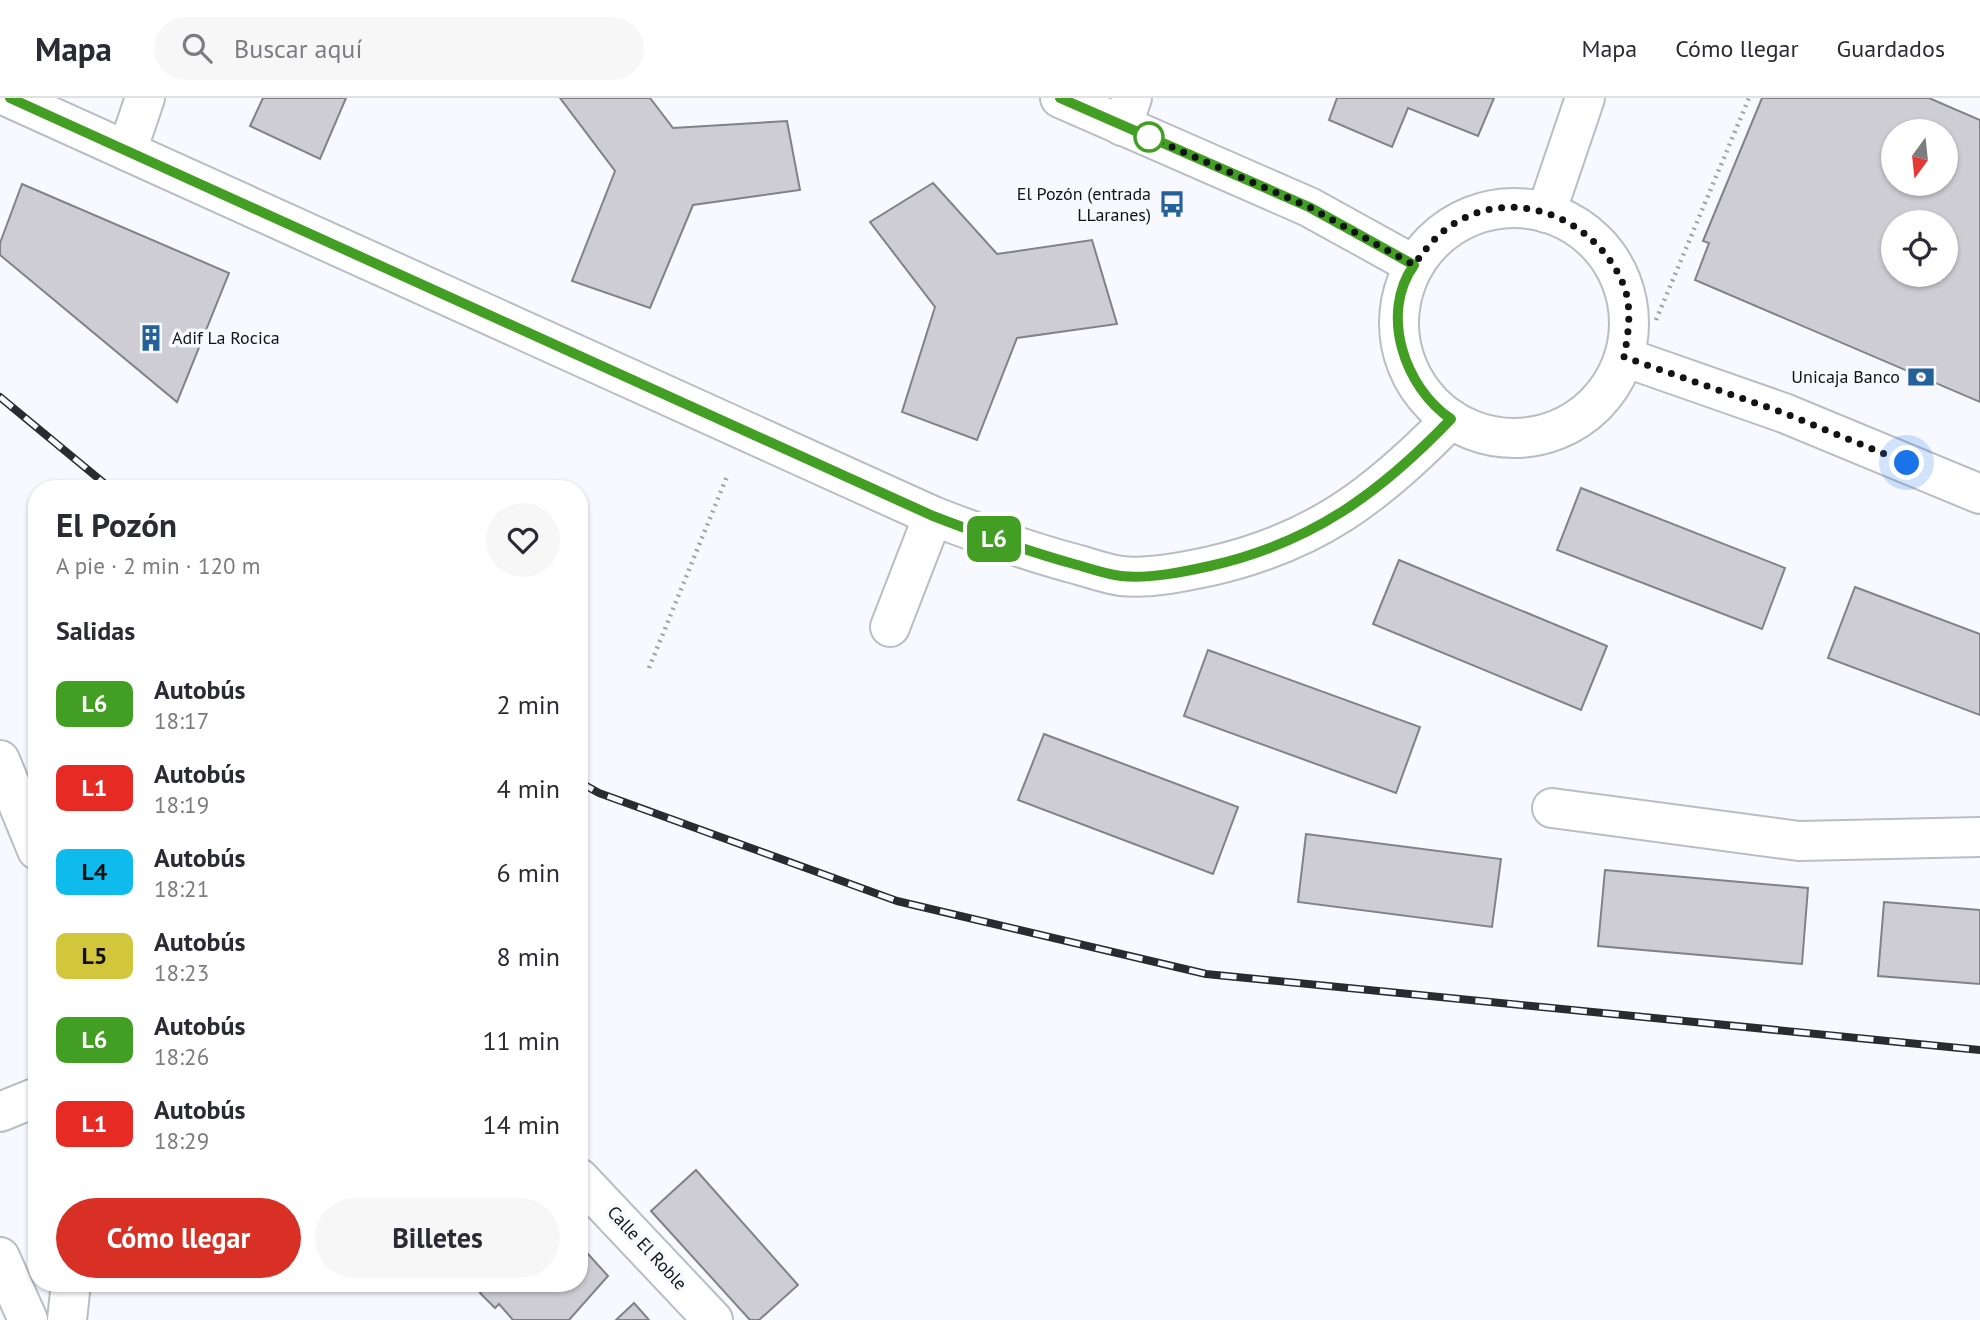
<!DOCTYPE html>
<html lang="es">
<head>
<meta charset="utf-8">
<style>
	:root { --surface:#fff; --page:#f7f7f7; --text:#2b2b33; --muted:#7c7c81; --line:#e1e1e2; --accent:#d93025 }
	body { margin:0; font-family:"PT Sans",sans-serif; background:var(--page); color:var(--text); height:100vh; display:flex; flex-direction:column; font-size:26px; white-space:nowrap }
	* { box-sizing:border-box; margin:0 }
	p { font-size:23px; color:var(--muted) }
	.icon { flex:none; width:38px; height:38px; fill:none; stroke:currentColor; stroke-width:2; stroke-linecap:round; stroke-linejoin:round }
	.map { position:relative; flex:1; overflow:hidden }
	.drawer { position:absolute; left:28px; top:382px; width:560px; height:812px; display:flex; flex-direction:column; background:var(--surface); border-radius:28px; box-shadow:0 2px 5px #0004 }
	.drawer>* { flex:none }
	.badge { padding:0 14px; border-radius:10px; font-size:24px; line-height:46px }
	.needle { width:46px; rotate:195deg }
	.fabs { position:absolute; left:1881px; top:21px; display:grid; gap:14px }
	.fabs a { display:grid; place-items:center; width:77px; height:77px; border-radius:50%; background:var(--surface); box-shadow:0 2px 5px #0004; font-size:35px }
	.you { position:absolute; width:35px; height:35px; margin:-18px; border:5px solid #fff; border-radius:50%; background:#1a73e8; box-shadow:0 0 0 10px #1a73e833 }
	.map>.badge { position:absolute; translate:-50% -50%; box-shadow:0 0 0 4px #fff }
	h2 { padding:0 28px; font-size:26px; line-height:63px }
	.round { display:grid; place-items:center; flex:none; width:74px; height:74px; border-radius:37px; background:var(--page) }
	.summary { display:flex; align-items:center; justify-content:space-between; height:119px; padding:0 28px }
	h1 { font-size:33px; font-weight:600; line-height:52px }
	.action { display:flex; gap:14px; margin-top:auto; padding:14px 28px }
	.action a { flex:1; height:80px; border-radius:42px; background:var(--accent); color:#fff; font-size:28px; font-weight:600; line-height:80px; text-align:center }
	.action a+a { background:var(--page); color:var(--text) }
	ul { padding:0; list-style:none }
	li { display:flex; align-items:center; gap:21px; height:84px; padding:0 28px }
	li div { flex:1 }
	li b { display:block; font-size:26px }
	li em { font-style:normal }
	li .badge { min-width:77px; font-weight:700; text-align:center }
	header { display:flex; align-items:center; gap:42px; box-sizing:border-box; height:98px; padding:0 35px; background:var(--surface); border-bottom:2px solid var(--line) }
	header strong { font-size:33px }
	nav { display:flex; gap:38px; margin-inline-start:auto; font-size:24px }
	.search { width:490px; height:63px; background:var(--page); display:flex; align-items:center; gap:18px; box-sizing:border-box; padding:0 24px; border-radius:38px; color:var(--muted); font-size:26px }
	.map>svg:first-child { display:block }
	.building { fill:#cecdd4; stroke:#828187; stroke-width:2; fill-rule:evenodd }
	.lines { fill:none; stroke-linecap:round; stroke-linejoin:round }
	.minor-casing { stroke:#bbbdc4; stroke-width:42 }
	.major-casing { stroke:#bbbdc4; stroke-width:42 }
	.path { stroke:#a0a2a5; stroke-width:4.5; stroke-dasharray:2 5; stroke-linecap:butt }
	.minor { stroke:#fff; stroke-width:38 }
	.major { stroke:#fff; stroke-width:38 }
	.rail-casing { stroke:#2a2b2e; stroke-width:8 }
	.rail { stroke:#f7f9fe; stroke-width:5; stroke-dasharray:16; stroke-linecap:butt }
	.line-casing { stroke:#fff; stroke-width:16 }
	.line { stroke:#429f23; stroke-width:10 }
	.walk { stroke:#121315; stroke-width:7; stroke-dasharray:0 12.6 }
	.stop-dot { fill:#fff; stroke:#429f23; stroke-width:3.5 }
	.labels { text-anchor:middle; stroke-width:7; stroke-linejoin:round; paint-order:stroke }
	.poi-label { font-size:18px; fill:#121315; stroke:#f7f9fe; text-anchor:end }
	.street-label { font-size:18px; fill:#121315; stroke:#f7f9fe }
</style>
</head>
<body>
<header>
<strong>Mapa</strong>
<div class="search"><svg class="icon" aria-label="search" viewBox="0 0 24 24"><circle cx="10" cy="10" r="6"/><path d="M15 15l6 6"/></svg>Buscar aquí</div>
<nav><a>Mapa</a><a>Cómo llegar</a><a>Guardados</a></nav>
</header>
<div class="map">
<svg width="1980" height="1222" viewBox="0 0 1980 1222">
	<rect width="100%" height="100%" fill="#f7f9fe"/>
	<!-- building -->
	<g class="building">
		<polygon points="263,0 346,0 320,61 250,28"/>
		<polygon points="560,0 650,0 673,30 787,23 800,92 693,107 650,210 572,183 615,73"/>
		<polygon points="1337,0 1494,0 1478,38 1408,10 1392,49 1329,22"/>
		<path d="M1762,0h167l51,22v282l-285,-122 14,-37 -6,-2zM1894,33h52v53h-52zM1894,124h52v53h-52z"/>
		<polygon points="933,85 997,156 1092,142 1117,226 1017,240 977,342 902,314 935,209 870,124"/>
		<polygon points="22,86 229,175 177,304 0,157 0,145"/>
		<polygon points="1581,390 1785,470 1762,531 1557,452"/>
		<polygon points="1399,462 1607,548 1581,612 1373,526"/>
		<polygon points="1855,489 1980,536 1980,617 1828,560"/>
		<polygon points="1208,552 1420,629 1396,695 1184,618"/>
		<polygon points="1044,636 1238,709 1213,776 1018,702"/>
		<polygon points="1306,736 1501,761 1492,829 1298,804"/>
		<polygon points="1605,772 1808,790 1802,866 1598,848"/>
		<polygon points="1884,804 1980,812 1980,886 1878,878"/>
		<polygon points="696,1072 798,1187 759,1222 750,1222 651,1113"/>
		<polygon points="579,1146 608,1178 569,1222 513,1222 499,1206 495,1210 480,1195 483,1192 475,1185 579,1185"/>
		<polygon points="634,1205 649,1222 616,1222"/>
	</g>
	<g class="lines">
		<defs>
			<g id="minor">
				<path d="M10,0l923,418c49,19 96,36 146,49 14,4 28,9 42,11 28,3 62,-4 90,-10 105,-24 166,-71 240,-147"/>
				<polyline points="1122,28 1132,0"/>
				<polyline points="127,53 145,0"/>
				<polyline points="1546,115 1585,0"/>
				<polyline points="890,529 933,418"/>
				<polyline points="0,662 37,752"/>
				<polyline points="1552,710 1799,743 1980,739"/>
				<polyline points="0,1014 37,999"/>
				<polyline points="579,1080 713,1222"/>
				<polyline points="0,1159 28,1222"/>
				<polyline points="67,1222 71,1185"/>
			</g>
			<g id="major">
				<polyline points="1060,0 1309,109 1414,167"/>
				<circle cx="1514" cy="225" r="115"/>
				<polyline points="1624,259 1784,315 1980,396"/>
			</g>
		</defs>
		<!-- minor casing -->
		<use href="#minor" class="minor-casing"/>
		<!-- major casing -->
		<use href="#major" class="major-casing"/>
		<!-- path -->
		<g class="path">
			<polyline points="1656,222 1749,0"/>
			<polyline points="649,570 728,376"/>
		</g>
		<!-- minor -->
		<use href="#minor" class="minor"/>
		<!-- major -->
		<use href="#major" class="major"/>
		<defs>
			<g id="rail">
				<polyline points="0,299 110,390"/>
				<polyline points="579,684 599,695 897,803 1206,876 1980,952"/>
			</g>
		</defs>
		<!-- rail casing -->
		<use href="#rail" class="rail-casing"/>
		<!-- rail -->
		<use href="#rail" class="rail"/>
	</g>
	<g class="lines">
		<defs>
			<path id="line" d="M10,0l923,418c47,18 93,35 141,48 15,4 31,10 47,12 28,3 62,-4 89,-10 102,-23 170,-73 241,-147 -46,-31 -72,-105 -37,-154l-105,-58 -249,-109"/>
		</defs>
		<!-- line casing -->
		<use href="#line" class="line-casing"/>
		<!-- line -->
		<use href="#line" class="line"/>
		<!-- walk -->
		<path class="walk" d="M1149,39l160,70 105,58c12,-17 23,-31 41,-42 63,-39 146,-1 170,66 7,22 3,46 -1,68l160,56 123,50"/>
	</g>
	<!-- icons -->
	<defs>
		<symbol id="bus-bare" viewBox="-9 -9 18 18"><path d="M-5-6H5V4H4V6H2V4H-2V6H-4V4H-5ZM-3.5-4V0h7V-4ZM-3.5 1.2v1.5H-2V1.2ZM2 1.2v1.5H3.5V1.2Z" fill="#236198" stroke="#f7f9fe" stroke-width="2.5" paint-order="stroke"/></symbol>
		<symbol id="building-bare" viewBox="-9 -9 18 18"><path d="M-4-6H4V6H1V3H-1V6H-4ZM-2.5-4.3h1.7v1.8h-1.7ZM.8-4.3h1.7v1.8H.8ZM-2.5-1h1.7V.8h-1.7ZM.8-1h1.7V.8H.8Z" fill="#236198" stroke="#f7f9fe" stroke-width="2.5" paint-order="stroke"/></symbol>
		<symbol id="bank-bare" viewBox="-9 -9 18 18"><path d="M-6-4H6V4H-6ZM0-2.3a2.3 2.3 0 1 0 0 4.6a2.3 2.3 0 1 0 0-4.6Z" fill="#236198" stroke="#f7f9fe" stroke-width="2.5" paint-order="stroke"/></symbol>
	</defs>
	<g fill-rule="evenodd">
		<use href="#bus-bare" x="1153" y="87" width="38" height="38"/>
		<use href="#building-bare" x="132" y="221" width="38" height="38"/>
		<use href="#bank-bare" x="1902" y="260" width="38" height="38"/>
	</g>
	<!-- markers -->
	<circle class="stop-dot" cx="1149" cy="39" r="14"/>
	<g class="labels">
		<!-- poi labels -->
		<g class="poi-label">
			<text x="1151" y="102">El Pozón (entrada<tspan x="1151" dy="21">LLaranes)</tspan></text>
			<text x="172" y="246" text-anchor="start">Adif La Rocica</text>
			<text x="1900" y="285">Unicaja Banco</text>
		</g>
		<!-- street labels -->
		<g class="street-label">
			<text transform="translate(647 1150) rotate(47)" y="6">Calle El Roble</text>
		</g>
	</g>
</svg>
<div class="fabs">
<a><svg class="needle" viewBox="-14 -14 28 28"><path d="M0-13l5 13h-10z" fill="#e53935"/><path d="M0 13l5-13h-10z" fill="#7c7c81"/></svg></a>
<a><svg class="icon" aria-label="locate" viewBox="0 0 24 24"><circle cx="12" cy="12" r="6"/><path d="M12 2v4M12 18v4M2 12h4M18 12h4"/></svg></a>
</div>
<div class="you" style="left:1907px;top:365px"></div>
<b class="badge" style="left:994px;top:441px;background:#429f23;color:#fff">L6</b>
<section class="drawer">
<div class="summary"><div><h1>El Pozón</h1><p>A pie · 2 min · 120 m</p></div><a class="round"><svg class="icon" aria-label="heart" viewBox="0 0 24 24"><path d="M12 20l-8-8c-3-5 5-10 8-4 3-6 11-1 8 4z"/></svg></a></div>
<h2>Salidas</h2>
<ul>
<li><span class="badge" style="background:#429f23;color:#fff">L6</span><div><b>Autobús</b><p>18:17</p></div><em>2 min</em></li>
<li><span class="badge" style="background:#e62b24;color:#fff">L1</span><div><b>Autobús</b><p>18:19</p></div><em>4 min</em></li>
<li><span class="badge" style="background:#0fbbed;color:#111">L4</span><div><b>Autobús</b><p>18:21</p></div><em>6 min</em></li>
<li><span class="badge" style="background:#d1c63c;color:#111">L5</span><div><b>Autobús</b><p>18:23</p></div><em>8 min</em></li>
<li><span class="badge" style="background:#429f23;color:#fff">L6</span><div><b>Autobús</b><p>18:26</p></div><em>11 min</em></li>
<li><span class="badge" style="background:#e62b24;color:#fff">L1</span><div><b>Autobús</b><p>18:29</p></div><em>14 min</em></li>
</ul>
<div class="action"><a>Cómo llegar</a><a>Billetes</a></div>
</section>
</div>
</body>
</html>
